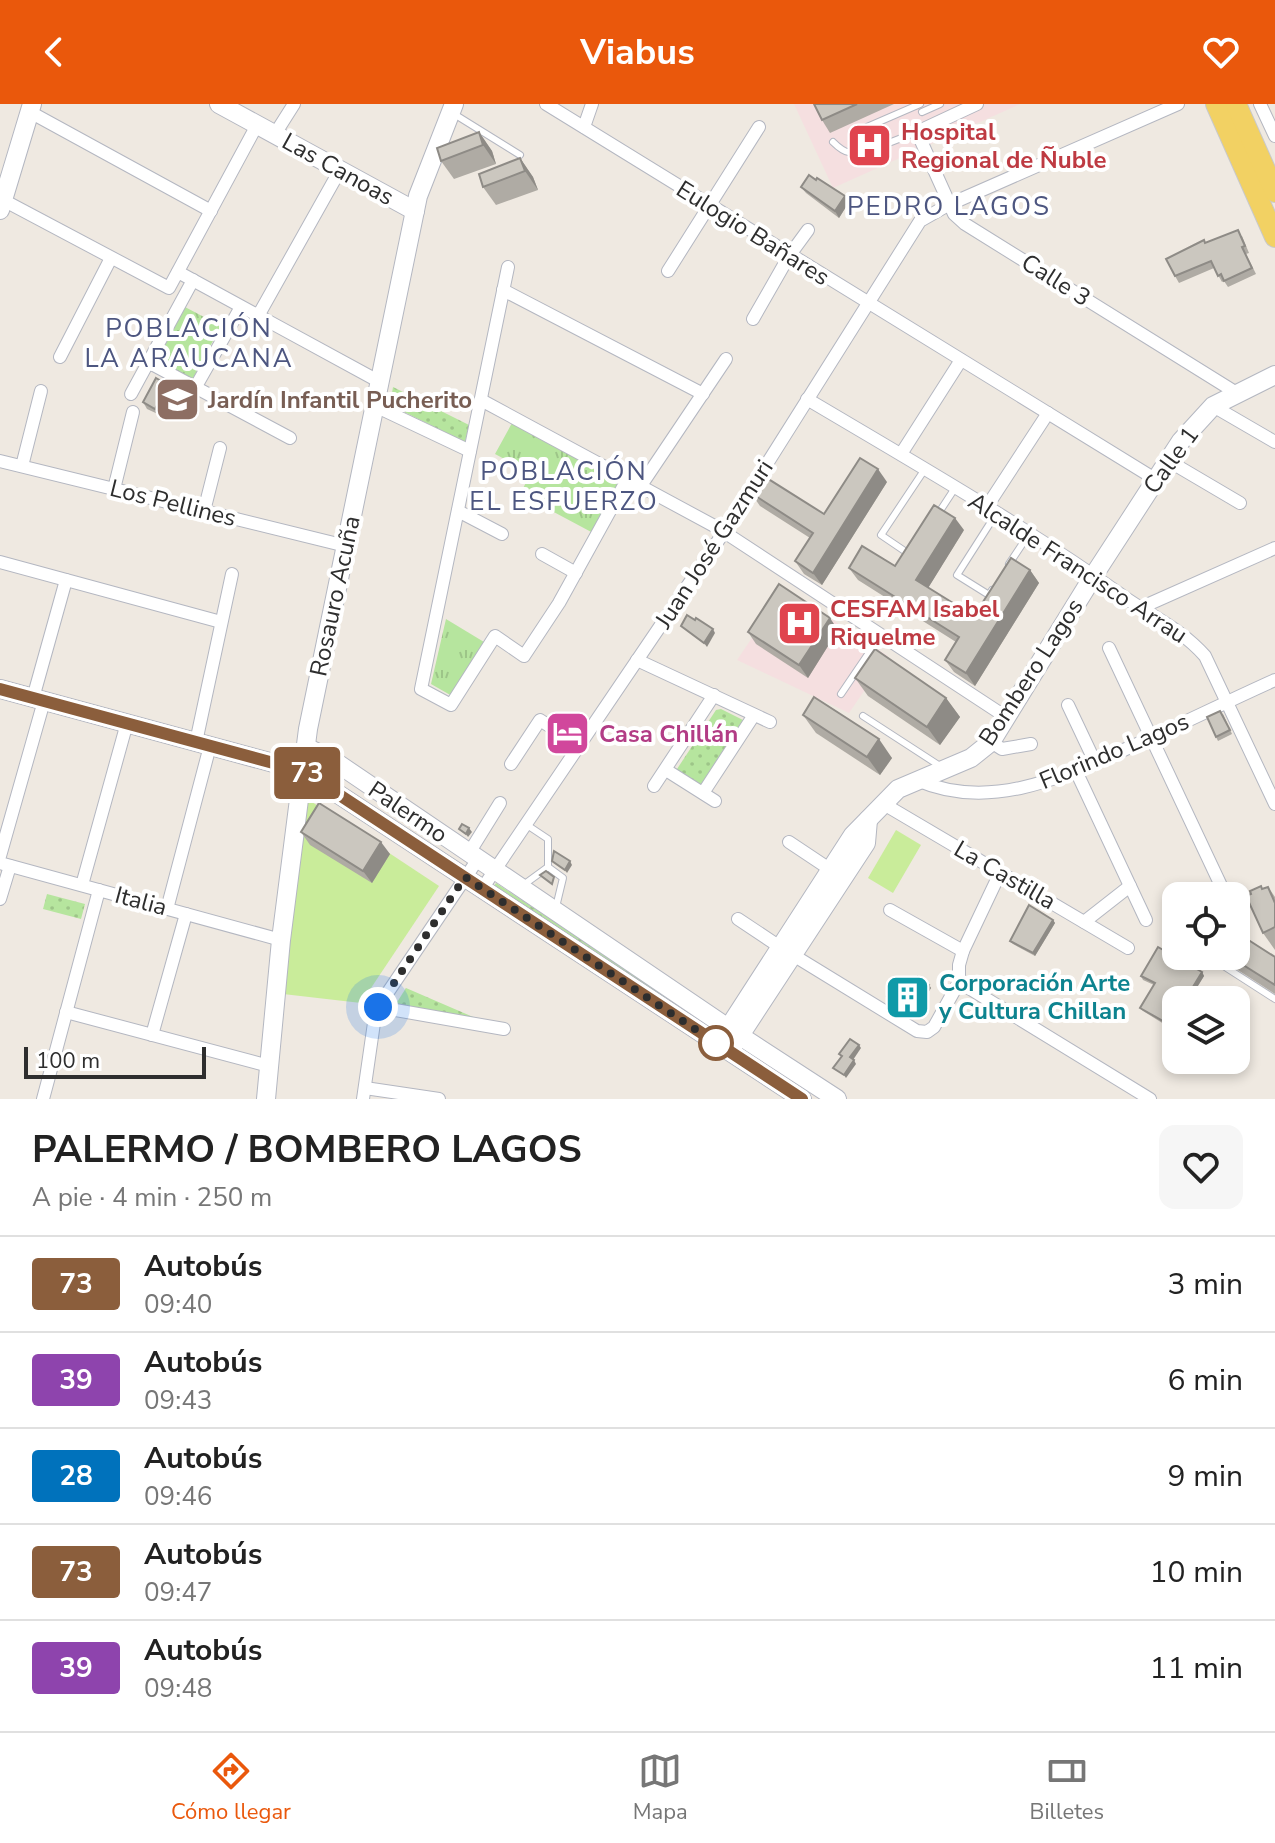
<!DOCTYPE html>
<html lang="es">
<head>
<meta charset="utf-8">
<style>
	:root { --surface:#fff; --page:#f6f6f6; --text:#222; --muted:#767676; --line:#e0e0e0; --accent:#ea580c }
	body { margin:0; font-family:"Nunito Sans",sans-serif; background:var(--page); color:var(--text); height:100vh; display:flex; flex-direction:column; font-size:30px; white-space:nowrap }
	* { box-sizing:border-box; margin:0 }
	p { font-size:26px; color:var(--muted) }
	.icon { flex:none; width:44px; height:44px; fill:none; stroke:currentColor; stroke-width:2; stroke-linecap:round; stroke-linejoin:round }
	.map { position:relative; height:995px; overflow:hidden }
	.details { display:flex; flex-direction:column; background:var(--surface); flex:1 }
	.details>* { flex:none }
	.badge { padding:0 16px; border-radius:6px; font-size:28px; line-height:52px }
	.fabs { position:absolute; left:1162px; top:778px; display:grid; gap:16px }
	.fabs a { display:grid; place-items:center; width:88px; height:88px; border-radius:16px; background:var(--surface); box-shadow:0 4px 12px #0003; font-size:40px }
	.scale { position:absolute; left:24px; bottom:20px; width:182px; box-sizing:border-box; padding-left:8px; border:4px solid #2e2e2e; border-top:0; font-size:22px; line-height:28px; white-space:nowrap; color:#2e2e2e; -webkit-text-stroke:6px #fff; paint-order:stroke }
	.you { position:absolute; width:40px; height:40px; margin:-20px; border:6px solid #fff; border-radius:50%; background:#1a73e8; box-shadow:0 0 0 12px #1a73e833 }
	.map>.badge { position:absolute; translate:-50% -50%; box-shadow:0 0 0 4px #fff }
	.round { display:grid; place-items:center; flex:none; width:84px; height:84px; border-radius:16px; background:var(--page) }
	.head { display:flex; align-items:center; justify-content:space-between; height:136px; padding:0 32px }
	h1 { font-size:38px; font-weight:700; line-height:60px }
	ul { padding:0; list-style:none }
	li { display:flex; align-items:center; gap:24px; height:96px; padding:0 32px; border-top:2px solid var(--line) }
	li div { flex:1 }
	li b { display:block; font-size:30px }
	li em { font-style:normal }
	li .badge { min-width:88px; font-weight:700; text-align:center }
	header { display:flex; justify-content:space-between; align-items:center; height:104px; padding:0 32px; background:var(--accent); color:#fff; font-size:36px; font-weight:700 }
	.dock { display:flex; justify-content:space-around; align-items:center; height:112px; border-top:2px solid var(--line); background:var(--surface); font-size:22px; color:var(--muted) }
	.dock a { display:grid; justify-items:center; gap:4px }
	.dock .current { color:var(--accent) }
	.map>svg:first-child { display:block }
	.medical { fill:#f5dfe0 }
	.grass { fill:url(#grass-dots) }
	.park { fill:url(#park-tufts) }
	.pitch { fill:#c9ec9a }
	.lines { fill:none; stroke-linecap:round; stroke-linejoin:round }
	.lane-casing { stroke:#b4b7c1; stroke-width:8 }
	.street-casing { stroke:#b4b7c1; stroke-width:14 }
	.secondary-casing { stroke:#b4b7c1; stroke-width:20 }
	.primary-casing { stroke:#c9c9c9; stroke-width:22 }
	.lane { stroke:#fff; stroke-width:6 }
	.street { stroke:#fff; stroke-width:12 }
	.secondary { stroke:#fff; stroke-width:18 }
	.primary { stroke:#f2d163; stroke-width:20 }
	.wall { fill:#afaba4 }
	.shaded-wall { fill:#8e8b86 }
	.building { fill:#cbc7bf; stroke:#8e8b86; stroke-width:2 }
	.line-casing { stroke:#fff; stroke-width:18 }
	.line { stroke:#8b5e3c; stroke-width:12 }
	.walk { stroke:#2e2e2e; stroke-width:8; stroke-dasharray:0 14.4 }
	.stop-dot { fill:#fff; stroke:#8b5e3c; stroke-width:4 }
	.labels { text-anchor:middle; stroke-width:8; stroke-linejoin:round; paint-order:stroke }
	.health-label { font-size:24px; font-weight:bold; fill:#be3a42; stroke:#fff; text-anchor:start }
	.street-label { font-size:24px; fill:#2e2e2e; stroke:#fff }
	.education-label { font-size:24px; font-weight:bold; fill:#785e54; stroke:#fff; text-anchor:start }
	.hotel-label { font-size:24px; font-weight:bold; fill:#b23c85; stroke:#fff; text-anchor:start }
	.culture-label { font-size:24px; font-weight:bold; fill:#0d838f; stroke:#fff; text-anchor:start }
	.neighbourhood-label { font-size:26px; letter-spacing:2px; fill:#4d5680; stroke:#fff }
</style>
</head>
<body>
<header><svg class="icon" aria-label="back" viewBox="0 0 24 24"><path d="M15 5l-7 7 7 7"/></svg>Viabus<svg class="icon" aria-label="heart" viewBox="0 0 24 24"><path d="M12 20l-8-8c-3-5 5-10 8-4 3-6 11-1 8 4z"/></svg></header>
<div class="map">
<svg width="1275" height="995" viewBox="0 0 1275 995">
	<defs>
		<pattern id="grass-dots" width="8" height="8" patternUnits="userSpaceOnUse" patternTransform="scale(2)"><rect width="8" height="8" fill="#b6e59e"/><path d="M2 2h.1M6 6h.1" fill="none" stroke="#9dc588" stroke-width="1.8" stroke-linecap="round"/></pattern>
		<pattern id="park-tufts" width="24" height="20" patternUnits="userSpaceOnUse" patternTransform="scale(2)"><rect width="24" height="20" fill="#b6e59e"/><path d="M3 7l-1-3M5 7V3M7 7l1-3M15 17l-1-3M17 17v-4M19 17l1-3" fill="none" stroke="#9dc588"/></pattern>
	</defs>
	<rect width="100%" height="100%" fill="#efe9e1"/>
	<!-- medical -->
	<g class="medical">
		<polygon points="794,0 1020,0 833,84"/>
		<polygon points="785,485 888,552 849,609 737,556"/>
	</g>
	<!-- grass -->
	<g class="grass">
		<polygon points="393,283 469,321 465,338 390,301"/>
		<path d="M721,605l22,11 1,5 -41,61c-9,0 -23,-10 -26,-17l39,-59z"/>
		<polygon points="496,779 716,925 711,934 490,788"/>
		<polygon points="47,790 85,800 81,815 43,805"/>
		<polygon points="406,884 487,919 394,903"/>
	</g>
	<!-- park -->
	<g class="park">
		<polygon points="185,203 221,222 192,276 156,257"/>
		<polygon points="512,319 623,378 595,430 520,390 531,369 495,350"/>
		<polygon points="446,515 484,538 452,592 431,580"/>
	</g>
	<!-- pitch -->
	<g class="pitch">
		<polygon points="306,694 439,782 361,899 283,890"/>
		<polygon points="896,726 921,741 893,789 868,774"/>
	</g>
	<g class="lines">
		<defs>
			<g id="lane">
				<polyline points="922,8 940,0"/>
				<polyline points="454,10 520,51"/>
				<polyline points="917,28 873,45 868,43 863,30 867,23 920,0"/>
				<path d="M833,38c13,13 19,13 35,5"/>
				<polyline points="938,410 955,384"/>
				<polyline points="909,450 881,431 925,365"/>
				<polyline points="1009,460 1029,430"/>
				<polyline points="992,486 989,491 957,471 996,410"/>
				<polyline points="841,590 881,531"/>
				<polyline points="863,612 940,662"/>
				<polyline points="527,721 548,735 548,763"/>
				<polyline points="548,763 563,774 556,803"/>
				<polyline points="522,782 548,763"/>
				<polyline points="1236,801 1253,794"/>
				<polyline points="1208,852 1275,895"/>
			</g>
			<g id="street">
				<polyline points="546,0 1155,375"/>
				<polyline points="977,0 917,28 954,110 965,120 1235,288"/>
				<polyline points="1260,0 1275,32"/>
				<polyline points="30,8 211,107"/>
				<polyline points="584,23 592,0"/>
				<polyline points="275,30 294,0"/>
				<polyline points="3,96 169,184 257,21"/>
				<polyline points="508,163 421,585 451,601 495,532 524,552 559,499 627,376"/>
				<polyline points="668,167 759,23"/>
				<polyline points="178,168 380,278"/>
				<polyline points="503,186 703,290"/>
				<polyline points="258,212 340,66"/>
				<polyline points="753,215 789,152 808,126"/>
				<polyline points="60,253 111,154"/>
				<polyline points="148,258 290,334"/>
				<polyline points="195,284 241,203"/>
				<polyline points="131,290 193,176"/>
				<path d="M807,295c108,64 218,127 320,200 28,19 55,31 78,57l70,148"/>
				<polyline points="481,296 718,424 1006,613"/>
				<polyline points="375,302 470,347"/>
				<polyline points="1213,302 1275,338"/>
				<polyline points="901,350 961,256"/>
				<polyline points="1167,356 1240,399"/>
				<polyline points="0,357 346,442"/>
				<polyline points="22,362 41,287"/>
				<polyline points="640,383 726,255"/>
				<polyline points="114,385 133,308"/>
				<polyline points="986,404 1048,309"/>
				<polyline points="204,407 220,344"/>
				<polyline points="458,407 502,430"/>
				<polyline points="542,450 576,469"/>
				<polyline points="0,458 221,518"/>
				<polyline points="1140,504 1275,444"/>
				<polyline points="1109,544 1224,788"/>
				<polyline points="637,556 770,618"/>
				<polyline points="33,594 66,476"/>
				<polyline points="1068,601 1095,658"/>
				<polyline points="196,638 232,470"/>
				<polyline points="991,638 1002,645 1031,640"/>
				<polyline points="511,660 540,616 580,642"/>
				<polyline points="666,666 715,697"/>
				<polyline points="1076,667 1146,816"/>
				<path d="M917,676c75,33 149,-5 218,-35 47,-21 93,-44 140,-65"/>
				<polyline points="654,682 714,591"/>
				<polyline points="703,689 754,611"/>
				<polyline points="882,699 1128,844"/>
				<polyline points="789,738 831,766"/>
				<polyline points="469,749 500,699"/>
				<polyline points="0,752 44,597"/>
				<polyline points="0,759 281,836"/>
				<polyline points="82,781 127,619"/>
				<polyline points="482,785 724,428 920,117 948,101 1178,0"/>
				<polyline points="0,795 10,762"/>
				<polyline points="167,805 210,642"/>
				<polyline points="890,806 963,847"/>
				<polyline points="738,815 780,843"/>
				<polyline points="1084,818 1130,782"/>
				<polyline points="793,851 917,927 927,928 934,923 959,878 959,861 963,847 1000,769"/>
				<polyline points="959,878 1150,995"/>
				<polyline points="378,903 504,925"/>
				<polyline points="66,908 269,962"/>
				<polyline points="152,931 186,810"/>
				<polyline points="365,984 439,995"/>
				<polyline points="43,995 99,786"/>
				<polyline points="363,995 375,912 378,903 478,755"/>
			</g>
			<g id="secondary">
				<polyline points="219,0 415,107"/>
				<polyline points="0,106 32,0"/>
				<polyline points="0,585 303,667 802,995"/>
				<polyline points="306,643 334,657 728,924 837,995"/>
				<polyline points="718,940 853,731 898,685 971,654 991,638 1094,471 1181,337 1213,302 1275,271"/>
				<polyline points="733,942 866,739 868,716"/>
				<polyline points="266,995 281,836 308,625 418,92 454,0"/>
			</g>
			<g id="primary">
				<polyline points="1216,0 1275,133"/>
				<polyline points="1236,0 1275,88"/>
			</g>
		</defs>
		<!-- lane casing -->
		<use href="#lane" class="lane-casing"/>
		<!-- street casing -->
		<use href="#street" class="street-casing"/>
		<!-- secondary casing -->
		<use href="#secondary" class="secondary-casing"/>
		<!-- primary casing -->
		<use href="#primary" class="primary-casing"/>
		<!-- lane -->
		<use href="#lane" class="lane"/>
		<!-- street -->
		<use href="#street" class="street"/>
		<!-- secondary -->
		<use href="#secondary" class="secondary"/>
		<!-- primary -->
		<use href="#primary" class="primary"/>
	</g>
	<!-- wall -->
	<g class="wall">
		<polygon points="814,0 894,0 830,29 822,16"/>
		<polygon points="479,28 492,47 496,60 454,75 441,57"/>
		<polygon points="520,54 533,73 538,86 496,101 483,83"/>
		<polygon points="816,76 849,98 839,114 806,89 801,83"/>
		<polygon points="1242,132 1249,149 1246,150 1256,170 1228,183 1224,177 1222,178 1214,164 1179,179 1175,172 1206,139"/>
		<polygon points="168,281 172,287 160,311 147,305 143,298"/>
		<polygon points="887,378 822,481 804,470 795,457 810,434 760,402 751,389 824,410"/>
		<polygon points="964,426 928,484 974,512 1030,466 1039,479 975,582 954,568 945,556 956,538 858,476 849,464 895,462"/>
		<polygon points="838,526 808,574 756,540 748,528"/>
		<polygon points="855,574 946,594 960,613 940,641 868,592"/>
		<polygon points="1223,610 1232,630 1218,637 1216,633"/>
		<polygon points="803,611 892,654 880,671 816,629"/>
		<polygon points="301,728 390,750 372,779 310,741"/>
		<polygon points="1268,783 1275,793 1275,846 1263,829 1263,785"/>
		<polygon points="1053,816 1055,819 1035,852 1013,840 1010,837"/>
		<polygon points="1216,852 1275,853 1275,890"/>
		<polygon points="1202,868 1204,872 1172,925 1143,907 1140,904 1154,881 1143,876 1141,872"/>
		<polygon points="929,881 931,884 914,911 889,895 887,892 910,885"/>
	</g>
	<!-- shaded-wall -->
	<g class="shaded-wall">
		<polygon points="479,28 492,47 496,60 483,41"/>
		<polygon points="520,54 533,73 538,86 525,67"/>
		<polygon points="845,92 849,98 839,114 835,107"/>
		<polygon points="168,281 172,287 160,311 155,305"/>
		<polygon points="878,365 887,378 822,481 813,469"/>
		<polygon points="955,414 964,426 925,489 916,476"/>
		<polygon points="1030,466 1039,479 975,582 966,569"/>
		<polygon points="830,514 838,526 808,574 799,561"/>
		<polygon points="713,525 715,529 707,543 704,539"/>
		<polygon points="946,594 960,613 940,641 927,623"/>
		<polygon points="879,635 892,654 880,671 867,653"/>
		<polygon points="469,724 472,728 468,733 466,730"/>
		<polygon points="381,738 390,750 372,779 363,767"/>
		<polygon points="570,757 572,761 567,769 565,766"/>
		<polygon points="1053,816 1055,819 1035,852 1033,849"/>
		<polygon points="1202,868 1204,872 1189,896 1185,896"/>
		<polygon points="929,881 931,884 914,911 912,908"/>
		<polygon points="1176,911 1176,918 1172,925 1170,921"/>
		<polygon points="859,941 861,944 853,956 850,953"/>
		<polygon points="854,956 856,960 846,974 844,971"/>
	</g>
	<!-- building -->
	<g class="building">
		<polygon points="814,0 857,0 822,16"/>
		<polygon points="479,28 483,41 441,57 437,44"/>
		<polygon points="520,54 525,67 483,83 479,70"/>
		<polygon points="809,71 816,76 817,74 845,92 835,107 801,83"/>
		<polygon points="1238,126 1245,142 1242,143 1252,164 1224,177 1221,170 1218,172 1211,157 1175,172 1166,155 1204,136 1205,139"/>
		<polygon points="156,274 168,281 155,305 143,298"/>
		<polygon points="860,354 878,365 813,469 795,457 813,429 751,389 762,371 824,410"/>
		<polygon points="934,401 955,414 916,476 974,512 1011,454 1030,466 966,569 945,556 959,533 849,464 862,442 895,462"/>
		<polygon points="779,480 830,514 799,561 748,528"/>
		<polygon points="687,511 695,516 696,514 713,525 704,539 681,522"/>
		<polygon points="875,545 946,594 927,623 855,574"/>
		<polygon points="814,593 879,635 867,653 803,611"/>
		<polygon points="1220,607 1230,626 1216,633 1207,613"/>
		<polygon points="319,699 381,738 363,767 301,728"/>
		<polygon points="462,720 469,724 466,730 459,725"/>
		<polygon points="554,747 570,757 565,766 552,757"/>
		<polygon points="546,767 554,773 552,780 540,771"/>
		<polygon points="1261,782 1262,785 1268,783 1275,799 1275,823 1263,829 1246,792 1251,790 1250,787"/>
		<polygon points="1029,801 1053,816 1033,849 1010,837"/>
		<polygon points="1236,828 1275,853 1275,881 1229,852 1236,852"/>
		<polygon points="1158,843 1202,868 1185,896 1176,896 1176,911 1170,921 1140,904 1155,879 1141,872"/>
		<polygon points="918,873 929,881 912,908 887,892 897,876 910,885"/>
		<polygon points="850,935 859,941 850,953 854,956 844,971 833,964 842,952 839,950"/>
	</g>
	<g class="lines">
		<defs>
			<polyline id="line" points="0,585 303,667 802,995"/>
		</defs>
		<!-- line casing -->
		<use href="#line" class="line-casing"/>
		<!-- line -->
		<use href="#line" class="line"/>
		<!-- walk -->
		<polyline class="walk" points="378,903 465,773 716,939"/>
	</g>
	<!-- icons -->
	<defs>
		<symbol id="hospital-square" viewBox="-11 -11 22 22"><rect x="-9" y="-9" width="18" height="18" rx="4" fill="#e0444e" stroke="#fff"/><path d="M-5-5h3v3.5h4V-5h3V5h-3V1.5h-4V5h-3Z" fill="#fff"/></symbol>
		<symbol id="school-square" viewBox="-11 -11 22 22"><rect x="-9" y="-9" width="18" height="18" rx="4" fill="#8d6e63" stroke="#fff"/><path d="M0-5L7-2L0 1L-7-2ZM-4 1L0 2.5L4 1V4Q0 6-4 4Z" fill="#fff"/></symbol>
		<symbol id="hotel-square" viewBox="-11 -11 22 22"><rect x="-9" y="-9" width="18" height="18" rx="4" fill="#d1479c" stroke="#fff"/><path d="M-6-4.5h1.5V1H6V5H4.5V3h-9V5H-6ZM-4 0a1.8 1.8 0 1 1 3.6 0ZM.5 0V-2.5h3Q6-2.5 6 0Z" fill="#fff"/></symbol>
		<symbol id="building-square" viewBox="-11 -11 22 22"><rect x="-9" y="-9" width="18" height="18" rx="4" fill="#0f9aa8" stroke="#fff"/><path d="M-4-6H4V6H1V3H-1V6H-4ZM-2.5-4.3h1.7v1.8h-1.7ZM.8-4.3h1.7v1.8H.8ZM-2.5-1h1.7V.8h-1.7ZM.8-1h1.7V.8H.8Z" fill="#fff"/></symbol>
	</defs>
	<g fill-rule="evenodd">
		<use href="#hospital-square" x="844" y="16" width="51" height="51"/>
		<use href="#school-square" x="152" y="270" width="51" height="51"/>
		<use href="#hospital-square" x="774" y="494" width="51" height="51"/>
		<use href="#hotel-square" x="542" y="604" width="51" height="51"/>
		<use href="#building-square" x="882" y="868" width="51" height="51"/>
	</g>
	<!-- markers -->
	<circle class="stop-dot" cx="716" cy="939" r="16"/>
	<g class="labels">
		<!-- health labels -->
		<g class="health-label">
			<text x="901" y="36">Hospital<tspan x="901" dy="28">Regional de Ñuble</tspan></text>
			<text x="830" y="513">CESFAM Isabel<tspan x="830" dy="28">Riquelme</tspan></text>
		</g>
		<!-- street labels -->
		<g class="street-label">
			<text transform="translate(338 65) rotate(29)" y="8">Las Canoas</text>
			<text transform="translate(753 129) rotate(32)" y="8">Eulogio Bañares</text>
			<text transform="translate(1056 176) rotate(32)" y="8">Calle 3</text>
			<text transform="translate(1171 356) rotate(-54)" y="8">Calle 1</text>
			<text transform="translate(173 399) rotate(14)" y="8">Los Pellines</text>
			<text transform="translate(714 440) rotate(-57)" y="8">Juan José Gazmuri</text>
			<text transform="translate(1078 464) rotate(33)" y="8">Alcalde Francisco Arrau</text>
			<text transform="translate(335 492) rotate(-78)" y="8">Rosauro Acuña</text>
			<text transform="translate(1031 568) rotate(-57)" y="8">Bombero Lagos</text>
			<text transform="translate(1114 647) rotate(-23)" y="8">Florindo Lagos</text>
			<text transform="translate(408 708) rotate(34)" y="8">Palermo</text>
			<text transform="translate(1005 771) rotate(30)" y="8">La Castilla</text>
			<text transform="translate(141 797) rotate(15)" y="8">Italia</text>
		</g>
		<!-- education labels -->
		<g class="education-label">
			<text x="208" y="304">Jardín Infantil Pucherito</text>
		</g>
		<!-- hotel labels -->
		<g class="hotel-label">
			<text x="599" y="638">Casa Chillán</text>
		</g>
		<!-- culture labels -->
		<g class="culture-label">
			<text x="939" y="887">Corporación Arte<tspan x="939" dy="28">y Cultura Chillan</tspan></text>
		</g>
		<!-- neighbourhood labels -->
		<g class="neighbourhood-label">
			<text x="949" y="111">PEDRO LAGOS</text>
			<text x="189" y="233">POBLACIÓN<tspan x="189" dy="30">LA ARAUCANA</tspan></text>
			<text x="564" y="376">POBLACIÓN<tspan x="564" dy="30">EL ESFUERZO</tspan></text>
		</g>
	</g>
</svg>
<div class="fabs">
<a><svg class="icon" aria-label="locate" viewBox="0 0 24 24"><circle cx="12" cy="12" r="6"/><path d="M12 2v4M12 18v4M2 12h4M18 12h4"/></svg></a>
<a><svg class="icon" aria-label="layers" viewBox="0 0 24 24"><path d="M12 4l9 5-9 5-9-5zM3 14l9 5 9-5"/></svg></a>
</div>
<div class="scale">100 m</div>
<div class="you" style="left:378px;top:903px"></div>
<b class="badge" style="left:307px;top:669px;background:#8b5e3c;color:#fff">73</b>
</div>
<section class="details">
<div class="head"><div><h1>PALERMO / BOMBERO LAGOS</h1><p>A pie · 4 min · 250 m</p></div><a class="round"><svg class="icon" aria-label="heart" viewBox="0 0 24 24"><path d="M12 20l-8-8c-3-5 5-10 8-4 3-6 11-1 8 4z"/></svg></a></div>
<ul>
<li><span class="badge" style="background:#8b5e3c;color:#fff">73</span><div><b>Autobús</b><p>09:40</p></div><em>3 min</em></li>
<li><span class="badge" style="background:#8e44ad;color:#fff">39</span><div><b>Autobús</b><p>09:43</p></div><em>6 min</em></li>
<li><span class="badge" style="background:#0072bc;color:#fff">28</span><div><b>Autobús</b><p>09:46</p></div><em>9 min</em></li>
<li><span class="badge" style="background:#8b5e3c;color:#fff">73</span><div><b>Autobús</b><p>09:47</p></div><em>10 min</em></li>
<li><span class="badge" style="background:#8e44ad;color:#fff">39</span><div><b>Autobús</b><p>09:48</p></div><em>11 min</em></li>
</ul>
</section>
<nav class="dock">
<a class="current"><svg class="icon" aria-label="directions" viewBox="0 0 24 24"><path d="M12 3l9 9-9 9-9-9zM9 14v-3h6M13 9l2 2-2 2"/></svg>Cómo llegar</a>
<a><svg class="icon" aria-label="map" viewBox="0 0 24 24"><path d="M3 6l6-2 6 2 6-2v14l-6 2-6-2-6 2zM9 4v14M15 6v14"/></svg>Mapa</a>
<a><svg class="icon" aria-label="tickets" viewBox="0 0 24 24"><path d="M3 7h18v10H3zM15 7v10"/></svg>Billetes</a>
</nav>
</body>
</html>
